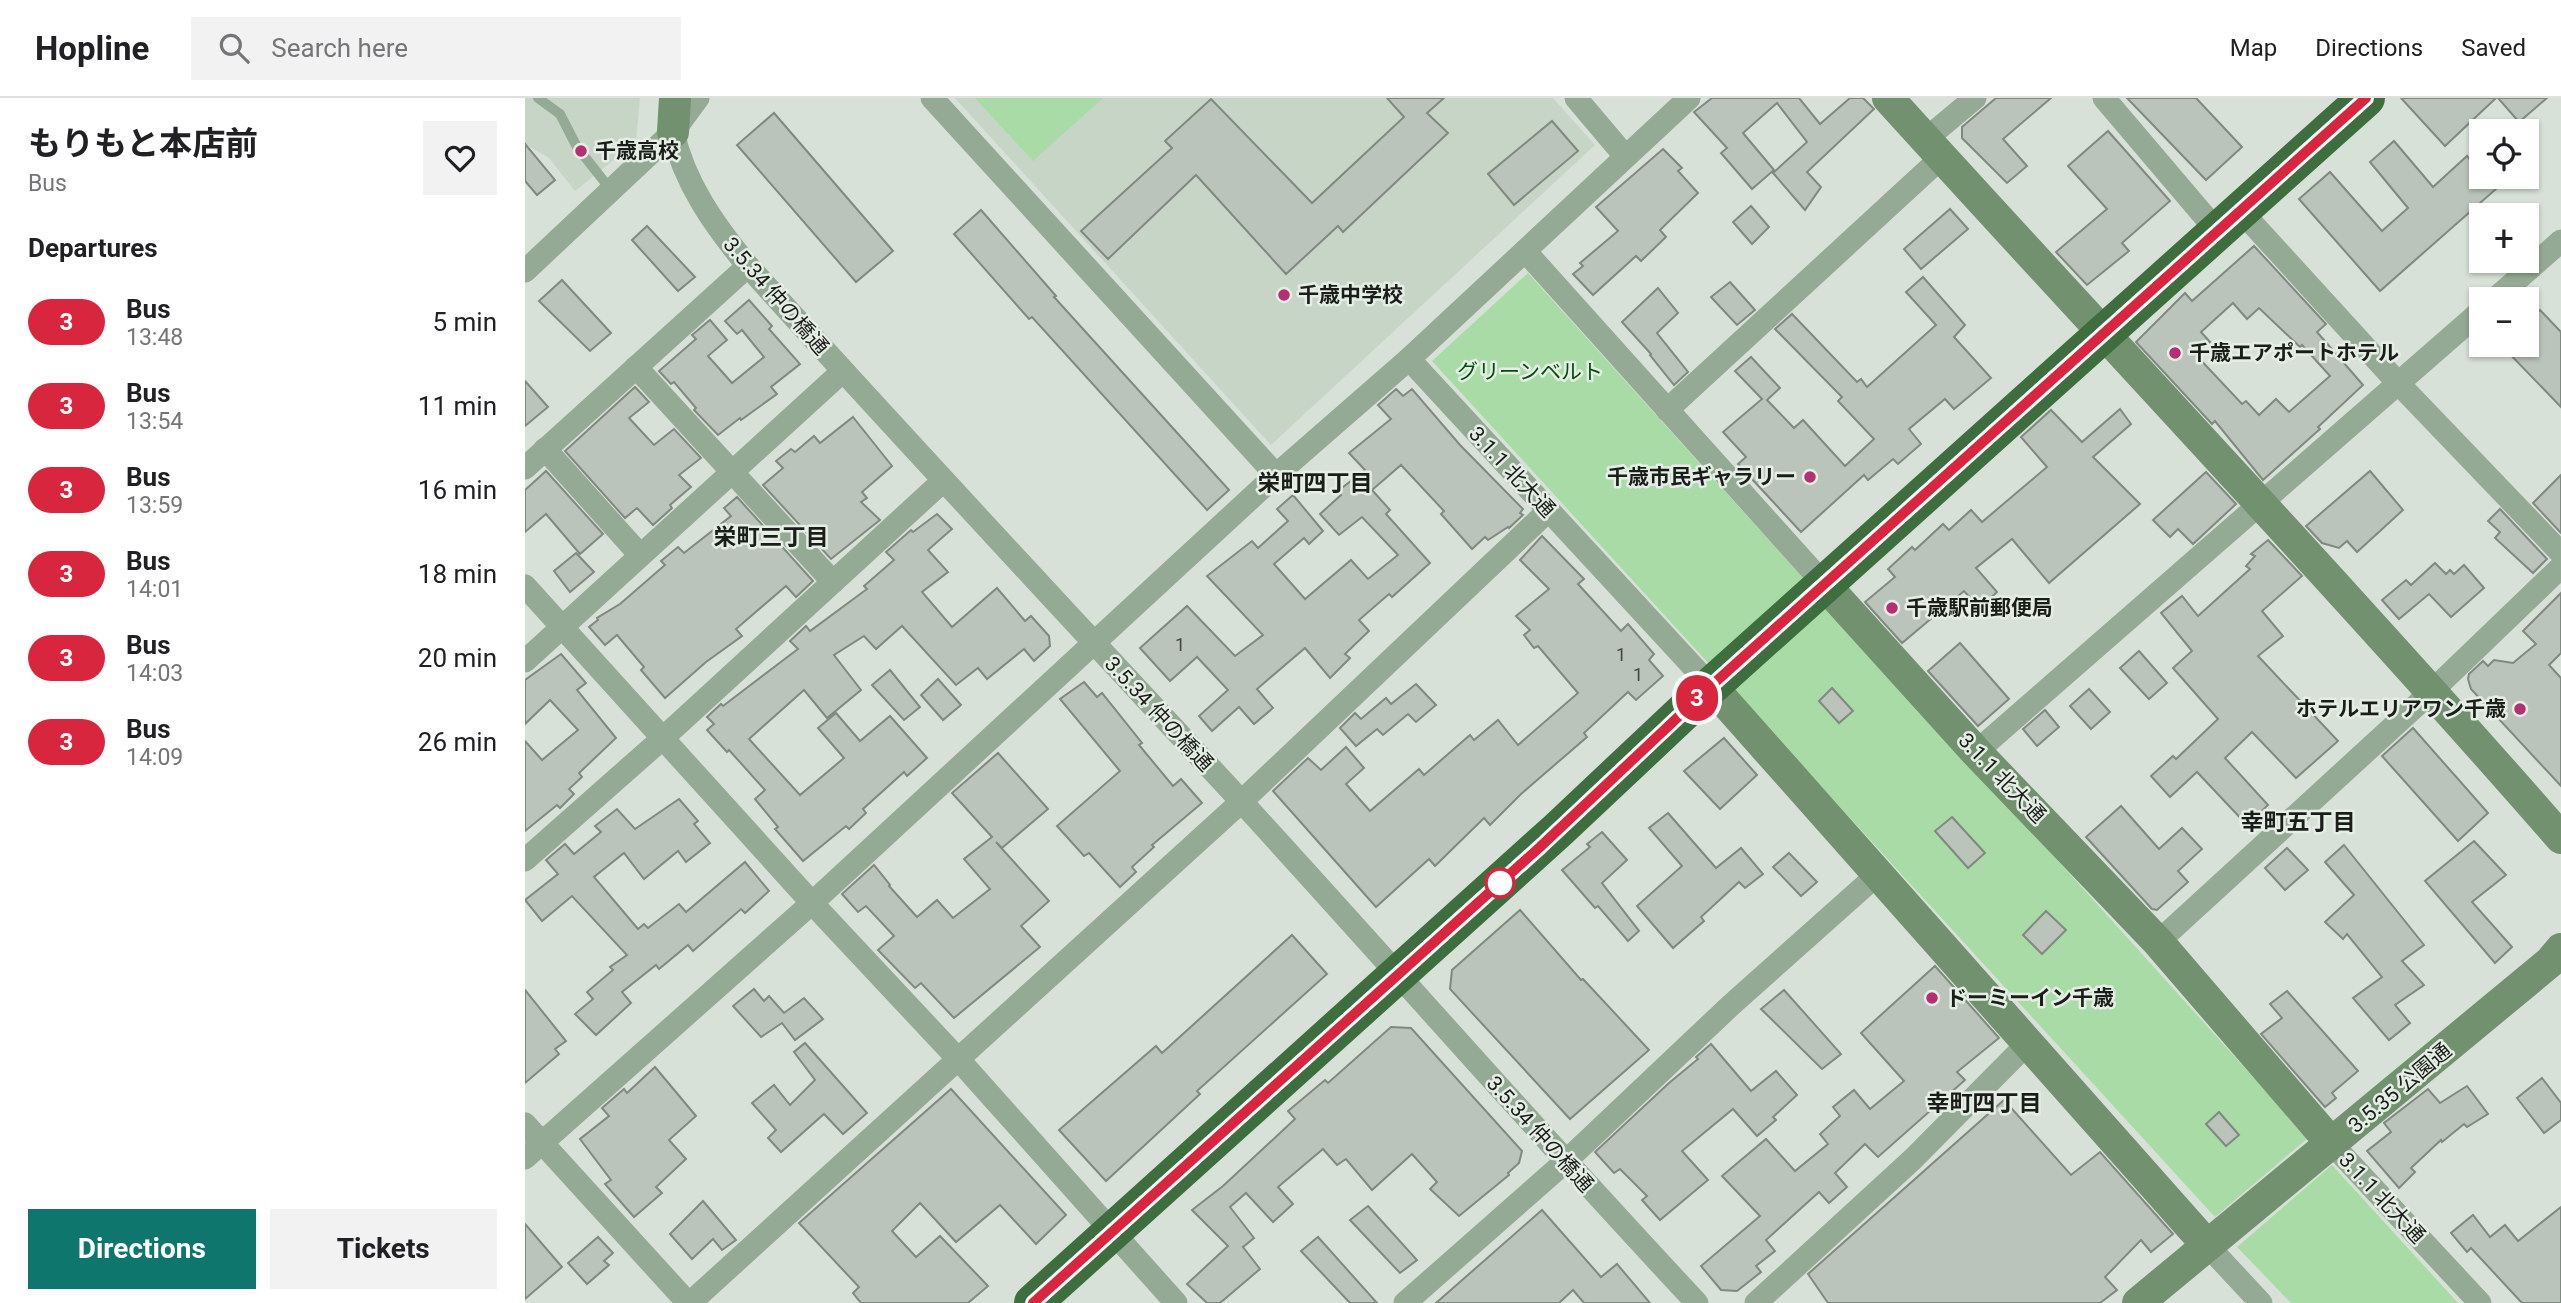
<!DOCTYPE html>
<html lang="en">
<head>
<meta charset="utf-8">
<style>
	:root { --surface:#fff; --page:#f2f2f2; --text:#202124; --muted:#757577; --line:#e0e0e0; --accent:#0f766e }
	body { margin:0; font-family:Roboto,"Noto Sans JP",sans-serif; background:var(--page); color:var(--text); height:100vh; display:flex; flex-direction:column; font-size:26px; white-space:nowrap }
	* { box-sizing:border-box; margin:0 }
	p { font-size:23px; color:var(--muted) }
	.icon { flex:none; width:38px; height:38px; fill:none; stroke:currentColor; stroke-width:2; stroke-linecap:round; stroke-linejoin:round }
	.map { position:relative; flex:1; overflow:hidden }
	.panel { display:flex; flex-direction:column; background:var(--surface); width:525px }
	.panel>* { flex:none }
	.badge { padding:0 14px; border-radius:23px; font-size:24px; line-height:46px }
	.controls { position:absolute; left:1944px; top:21px; display:grid; gap:14px }
	.controls a { display:grid; place-items:center; width:70px; height:70px; border-radius:0px; background:var(--surface); box-shadow:0 2px 5px #0004; font-size:35px }
	.map>.badge { position:absolute; translate:-50% -50%; box-shadow:0 0 0 4px #fff }
	h2 { padding:0 28px; font-size:26px; line-height:63px }
	.round { display:grid; place-items:center; flex:none; width:74px; height:74px; border-radius:0px; background:var(--page) }
	.overview { display:flex; align-items:center; justify-content:space-between; height:119px; padding:0 28px }
	h1 { font-size:33px; font-weight:700; line-height:52px }
	.primary-button { display:flex; gap:14px; margin-top:auto; padding:14px 28px }
	.primary-button a { flex:1; height:80px; border-radius:0px; background:var(--accent); color:#fff; font-size:28px; font-weight:700; line-height:80px; text-align:center }
	.primary-button a+a { background:var(--page); color:var(--text) }
	ul { padding:0; list-style:none }
	li { display:flex; align-items:center; gap:21px; height:84px; padding:0 28px }
	li div { flex:1 }
	li b { display:block; font-size:26px }
	li em { font-style:normal }
	li .badge { min-width:77px; font-weight:700; text-align:center }
	header { display:flex; align-items:center; gap:42px; box-sizing:border-box; height:98px; padding:0 35px; background:var(--surface); border-bottom:2px solid var(--line) }
	header strong { font-size:33px }
	nav { display:flex; gap:38px; margin-inline-start:auto; font-size:24px }
	.search { width:490px; height:63px; background:var(--page); display:flex; align-items:center; gap:18px; box-sizing:border-box; padding:0 24px; border-radius:0px; color:var(--muted); font-size:26px }
	main { display:flex; flex:1; min-height:0 }
	.map>svg:first-child { display:block }
	.built { fill:#c7d5c6 }
	.green { fill:#a9dba7 }
	.building { fill:#bbc4bb; stroke:#808980; stroke-width:2; fill-rule:evenodd }
	.lines { fill:none; stroke-linecap:round; stroke-linejoin:round }
	.lane { stroke:#95aa94; stroke-width:10 }
	.street { stroke:#95aa94; stroke-width:23 }
	.secondary { stroke:#71916f; stroke-width:32 }
	.highway { stroke:#3f6e3e; stroke-width:38 }
	.line-casing { stroke:#fff; stroke-width:16 }
	.line { stroke:#d7263d; stroke-width:10 }
	.poi-dot { fill:#b42f73; stroke:#e5eee5; stroke-width:2.5 }
	.stop-dot { fill:#fff; stroke:#d7263d; stroke-width:3.5 }
	.labels { text-anchor:middle; stroke-width:5; stroke-linejoin:round; paint-order:stroke }
	.number-label { font-size:18px; fill:#424742 }
	.poi-label { font-size:21px; font-weight:bold; fill:#1a1d1a; stroke:#e5eee5; text-anchor:start }
	.street-label { font-size:21px; fill:#1a1d1a; stroke:#e5eee5 }
	.park-label { font-size:21px; fill:#03500c; stroke:#e5eee5 }
	.neighbourhood-label { font-size:23px; font-weight:bold; fill:#1a1d1a; stroke:#e5eee5 }
</style>
</head>
<body>
<header>
<strong>Hopline</strong>
<div class="search"><svg class="icon" aria-label="search" viewBox="0 0 24 24"><circle cx="10" cy="10" r="6"/><path d="M15 15l6 6"/></svg>Search here</div>
<nav><a>Map</a><a>Directions</a><a>Saved</a></nav>
</header>
<main>
<section class="panel">
<div class="overview"><div><h1>もりもと本店前</h1><p>Bus</p></div><a class="round"><svg class="icon" aria-label="heart" viewBox="0 0 24 24"><path d="M12 20l-8-8c-3-5 5-10 8-4 3-6 11-1 8 4z"/></svg></a></div>
<h2>Departures</h2>
<ul>
<li><span class="badge" style="background:#d7263d;color:#fff">3</span><div><b>Bus</b><p>13:48</p></div><em>5 min</em></li>
<li><span class="badge" style="background:#d7263d;color:#fff">3</span><div><b>Bus</b><p>13:54</p></div><em>11 min</em></li>
<li><span class="badge" style="background:#d7263d;color:#fff">3</span><div><b>Bus</b><p>13:59</p></div><em>16 min</em></li>
<li><span class="badge" style="background:#d7263d;color:#fff">3</span><div><b>Bus</b><p>14:01</p></div><em>18 min</em></li>
<li><span class="badge" style="background:#d7263d;color:#fff">3</span><div><b>Bus</b><p>14:03</p></div><em>20 min</em></li>
<li><span class="badge" style="background:#d7263d;color:#fff">3</span><div><b>Bus</b><p>14:09</p></div><em>26 min</em></li>
</ul>
<div class="primary-button"><a>Directions</a><a>Tickets</a></div>
</section>
<div class="map">
<svg width="2036" height="1205" viewBox="0 0 2036 1205">
	<rect width="100%" height="100%" fill="#d8e1d8"/>
	<!-- built -->
	<g class="built">
		<polygon points="0,0 115,0 111,44 50,93 24,60 0,46"/>
		<polygon points="430,0 1028,0 1070,47 746,347"/>
	</g>
	<!-- green -->
	<g class="green">
		<polygon points="450,0 578,0 508,63"/>
		<polygon points="1003,175 1783,1040 1690,1119 907,263"/>
		<polygon points="1807,1067 1933,1205 1766,1205 1712,1149"/>
	</g>
	<!-- building -->
	<g class="building">
		<polygon points="862,0 919,0 902,15 923,35 818,134 813,128 761,176 671,77 583,161 556,133 647,50 640,43 686,1 787,105 879,19"/>
		<polygon points="1187,0 1274,0 1295,26 1325,0 1338,0 1349,11 1282,74 1296,89 1280,112 1248,75 1282,44 1252,5 1218,35 1249,72 1227,91 1196,55 1202,50 1169,14"/>
		<polygon points="1471,0 1526,0 1478,41 1502,68 1482,85 1437,40 1437,29"/>
		<polygon points="1602,0 1671,0 1717,49 1681,82"/>
		<polygon points="1876,0 1971,0 1920,48"/>
		<polygon points="1973,0 2022,0 1994,24"/>
		<polygon points="249,15 368,153 331,184 212,47"/>
		<polygon points="1027,23 1053,53 989,107 963,76"/>
		<polygon points="1583,33 1645,103 1597,145 1604,153 1562,187 1531,154 1582,111 1543,68"/>
		<polygon points="1869,43 1908,89 1942,58 1956,74 1956,79 1961,79 1971,91 1855,193 1774,101 1805,74 1857,133 1883,110 1845,64"/>
		<polygon points="0,46 30,82 12,97 0,83"/>
		<polygon points="1138,51 1157,70 1153,73 1173,95 1135,132 1141,139 1116,163 1111,158 1068,197 1048,176 1058,168 1055,165 1093,133 1071,109"/>
		<polygon points="1226,108 1244,129 1227,146 1208,124"/>
		<polygon points="1425,111 1443,131 1396,171 1379,151"/>
		<polygon points="456,112 531,198 529,199 704,392 682,412 507,219 504,221 429,136"/>
		<polygon points="122,128 170,179 153,193 107,142"/>
		<path d="M1729,148l72,78 -9,8 46,53 -45,42 2,2 -57,51 -48,-59 -3,3 -76,-82 49,-49 7,8zM1708,205l14,16 12,-11 41,39 2,-2 28,31 -41,36 -13,-13 -17,16 -13,-14 -4,3 -47,-50 15,-12 -9,-10z"/>
		<polygon points="1398,179 1440,227 1429,239 1466,280 1429,311 1420,301 1384,331 1396,346 1373,366 1368,361 1343,382 1339,377 1276,434 1213,366 1221,359 1198,334 1237,301 1210,273 1226,259 1255,290 1242,302 1269,330 1278,322 1320,368 1349,341 1313,303 1317,299 1250,231 1267,216 1332,284 1336,281 1342,289 1411,227 1381,194"/>
		<polygon points="37,182 86,235 65,253 14,203"/>
		<polygon points="1205,184 1230,212 1212,227 1186,199"/>
		<polygon points="1133,190 1153,215 1132,235 1163,274 1149,287 1125,257 1126,256 1097,224"/>
		<polygon points="224,202 247,228 244,231 275,266 246,289 252,296 216,322 215,320 193,337 169,312 171,310 149,284 146,286 134,273 171,241 167,237 185,222 202,242 183,258 207,285 239,259 217,232 212,236 200,223"/>
		<polygon points="2015,212 2036,234 2036,309 1976,247 2002,247 2002,224"/>
		<polygon points="0,283 23,309 0,328"/>
		<polygon points="110,289 124,304 104,320 129,347 149,331 176,360 154,377 166,389 145,407 147,410 128,427 112,410 100,420 40,353"/>
		<polygon points="871,291 878,298 887,291 935,347 998,411 995,415 998,417 984,430 983,429 963,442 960,439 947,451 916,416 919,413 876,367 847,392 865,412 861,416 905,465 867,499 864,496 834,522 844,533 820,556 825,560 805,580 780,550 732,591 748,610 729,626 714,609 687,633 674,618 703,592 672,559 645,583 615,550 662,508 710,558 738,537 682,478 727,443 733,450 763,423 752,411 768,397 798,433 784,446 779,440 749,466 780,501 826,462 843,481 873,457 837,419 814,437 795,416 816,397 813,393 840,372 824,355 866,321 853,307"/>
		<polygon points="1595,311 1606,326 1568,359 1615,406 1524,485 1487,441 1451,470 1472,494 1455,510 1439,493 1377,545 1340,504 1370,479 1363,471 1387,449 1390,452 1418,426 1424,432 1446,412 1457,424 1522,369 1496,339 1526,312 1557,344"/>
		<polygon points="328,319 367,368 337,394 342,400 336,404 355,422 306,461 238,387 258,370 251,363 266,351 270,354 289,338 295,345"/>
		<polygon points="21,373 78,436 55,456 21,416 0,434 0,392"/>
		<polygon points="1845,373 1878,412 1832,454 1822,443 1814,450 1797,445 1781,428"/>
		<polygon points="1681,374 1711,406 1668,446 1653,431 1645,439 1628,422"/>
		<polygon points="2036,377 2036,435 2008,405"/>
		<polygon points="212,399 288,483 271,499 261,488 211,531 217,538 181,564 140,600 116,572 119,569 92,537 80,547 64,529 73,522 72,520 95,506 140,467 136,463 153,449 159,455 206,418 199,410"/>
		<polygon points="1975,411 2022,461 2008,475 1970,440 1975,434 1963,423"/>
		<polygon points="412,416 427,431 403,452 423,474 397,494 427,529 472,490 500,523 506,518 524,538 525,548 509,563 499,551 462,581 453,570 431,587 377,528 351,551 339,538 309,557 336,592 302,620 279,592 224,641 275,697 319,660 293,630 311,615 335,643 365,618 402,660 382,678 379,674 338,711 341,715 324,731 321,728 278,763 250,731 253,729 230,701 240,692 204,652 202,654 182,632 189,626 182,619 196,606 198,608 273,551 265,543 281,528 285,533 342,491 339,488 369,462 361,454 386,432 388,434"/>
		<polygon points="1017,438 1059,481 1053,486 1096,533 1103,526 1129,556 1124,562 1138,578 1111,602 1103,594 1059,635 1062,639 996,696 965,727 959,720 910,768 904,761 851,809 748,693 783,660 796,672 821,649 839,670 821,686 845,713 894,671 899,677 945,637 949,642 973,622 993,647 1053,595 1013,548 1009,550 999,537 1005,532 991,518 1024,491 995,462"/>
		<polygon points="1743,442 1777,478 1737,513 1758,538 1733,558 1813,643 1771,680 1727,634 1700,660 1743,707 1722,727 1672,674 1645,699 1626,678 1648,658 1651,661 1693,621 1648,570 1667,553 1636,515 1657,498 1673,518 1725,471 1721,468 1730,458 1726,456"/>
		<polygon points="51,455 69,474 45,494 29,473"/>
		<polygon points="1910,465 1921,476 1925,472 1929,476 1939,467 1959,490 1926,519 1904,496 1874,521 1857,502 1881,482 1886,487"/>
		<polygon points="2036,495 2036,555 2024,567 2036,580 2036,688 1946,591 1943,581 1944,576 1958,563 1963,568 1969,562 1988,565 2011,546 1998,533"/>
		<polygon points="1435,545 1484,601 1453,628 1403,573"/>
		<polygon points="1614,553 1642,585 1624,601 1595,570"/>
		<polygon points="36,556 61,585 52,592 91,640 54,675 57,679 44,691 49,696 35,710 32,707 0,733 0,643 17,662 53,632 25,602 0,626 0,582"/>
		<polygon points="365,572 395,609 379,622 347,587"/>
		<polygon points="413,581 436,607 418,622 396,597"/>
		<polygon points="559,584 572,599 577,595 617,645 614,647 648,688 656,681 677,705 627,747 629,749 607,769 611,774 595,789 564,755 559,758 532,728 595,673 535,601"/>
		<polygon points="891,586 911,607 891,624 883,616 858,637 852,631 831,648 815,630 830,615 836,621 861,600 866,606"/>
		<polygon points="1307,590 1328,613 1314,625 1294,603"/>
		<polygon points="1564,591 1585,614 1566,631 1545,608"/>
		<polygon points="1520,612 1534,629 1512,648 1498,631"/>
		<polygon points="1888,630 1963,715 1933,743 1857,658"/>
		<polygon points="1199,640 1232,677 1195,711 1159,673"/>
		<polygon points="473,655 523,711 477,750 471,744 524,803 496,828 515,849 429,920 396,885 390,890 353,852 369,838 341,808 333,814 317,796 349,767 365,787 364,788 392,819 412,802 428,820 465,791 439,761 467,739 427,695"/>
		<polygon points="154,701 173,723 169,726 185,745 161,764 153,753 119,781 99,755 69,779 113,831 119,826 123,830 154,806 161,814 220,764 244,793 220,815 216,811 168,853 163,847 134,871 131,867 97,894 106,905 71,937 50,916 68,901 62,894 88,872 85,869 102,857 47,798 17,823 0,802 33,776 21,762 40,746 49,756 76,734 70,728 92,711 110,731"/>
		<polygon points="1596,708 1634,751 1657,730 1677,751 1653,773 1663,784 1632,812 1627,811 1561,739"/>
		<polygon points="1143,715 1191,770 1216,750 1238,776 1220,790 1214,784 1176,819 1179,823 1148,850 1112,808 1157,768 1124,730"/>
		<polygon points="1427,719 1460,755 1443,770 1410,733"/>
		<polygon points="1077,734 1102,762 1077,785 1114,833 1103,843 1073,808 1070,810 1037,772 1065,749 1062,746"/>
		<polygon points="1949,743 1981,777 1947,804 1987,849 1970,865 1900,783"/>
		<polygon points="1819,747 1899,847 1877,863 1899,887 1870,907 1885,925 1864,942 1828,900 1857,879 1822,836 1818,841 1800,824 1829,797 1800,764"/>
		<polygon points="1762,750 1783,772 1760,792 1740,770"/>
		<polygon points="1264,755 1292,784 1276,798 1248,769"/>
		<polygon points="995,812 1056,882 1058,881 1124,952 1045,1021 925,891 927,872"/>
		<polygon points="1521,813 1541,832 1517,856 1498,837"/>
		<polygon points="767,837 802,876 672,993 675,996 581,1083 534,1032 631,948 637,955"/>
		<polygon points="1410,868 1474,940 1432,974 1440,982 1353,1059 1340,1046 1310,1075 1322,1089 1304,1105 1294,1094 1241,1142 1250,1153 1231,1168 1236,1174 1212,1193 1196,1192 1176,1168 1235,1118 1197,1078 1241,1041 1270,1073 1303,1046 1295,1036 1315,1018 1308,1009 1329,992 1345,1011 1379,983 1336,935"/>
		<polygon points="229,891 239,903 244,898 259,915 279,900 298,921 270,942 257,925 236,939 208,908"/>
		<polygon points="0,892 41,943 30,951 34,956 0,985"/>
		<polygon points="1259,892 1316,956 1297,971 1236,911"/>
		<polygon points="1762,893 1833,973 1807,995 1811,1000 1800,1009 1736,936 1757,920 1745,906"/>
		<polygon points="866,929 886,930 997,1053 994,1065 983,1075 984,1077 934,1118 905,1091 912,1084 887,1056 847,1092 821,1061 812,1067 798,1051 753,1089 768,1106 748,1124 721,1095 705,1109 729,1140 718,1149 735,1171 695,1205 682,1205 662,1186 703,1148 667,1112 698,1088 770,1021 763,1013 800,982 803,985"/>
		<polygon points="280,945 342,1015 318,1036 299,1016 256,1054 243,1040 251,1032 227,1005 249,987 265,1007 290,982 269,954"/>
		<polygon points="1186,946 1226,993 1251,973 1272,997 1248,1019 1251,1022 1232,1038 1208,1011 1157,1053 1183,1082 1135,1122 1117,1102 1122,1098 1095,1071 1089,1075 1070,1054 1144,985 1173,961 1171,959"/>
		<polygon points="130,969 171,1018 144,1042 161,1061 131,1089 137,1095 109,1119 80,1086 86,1082 55,1041 84,1018 77,1010 99,991 102,995"/>
		<polygon points="2017,980 2036,1005 2036,1022 2019,1035 1992,1000"/>
		<polygon points="1942,988 1963,1016 1942,1029 1939,1026 1917,1044 1916,1042 1886,1070 1890,1074 1874,1090 1842,1053 1866,1034 1859,1025 1903,991 1915,1005"/>
		<polygon points="426,991 541,1117 511,1146 475,1107 431,1144 395,1105 367,1133 391,1159 415,1138 463,1188 443,1205 336,1205 328,1195 334,1189 274,1125"/>
		<polygon points="1479,1002 1546,1077 1575,1054 1648,1136 1626,1154 1616,1142 1580,1179 1592,1192 1575,1205 1303,1205 1283,1176"/>
		<polygon points="1694,1014 1714,1037 1701,1048 1681,1026"/>
		<polygon points="178,1103 211,1142 197,1152 188,1141 167,1161 145,1136"/>
		<polygon points="843,1108 892,1162 875,1175 825,1122"/>
		<polygon points="2036,1109 2036,1205 1997,1205 1946,1150 1942,1154 1926,1135 1948,1117 1965,1139 1980,1127 1993,1143"/>
		<polygon points="1017,1112 1076,1179 1092,1166 1125,1205 1059,1205 1048,1192 1034,1205 911,1205"/>
		<polygon points="0,1126 37,1169 0,1201"/>
		<polygon points="73,1139 88,1155 79,1163 84,1167 62,1186 43,1165"/>
		<polygon points="793,1139 852,1205 825,1205 776,1153"/>
	</g>
	<g class="lines">
		<!-- lane -->
		<polyline class="lane" points="13,0 35,16 52,49 86,92"/>
		<!-- street -->
		<g class="street">
			<polyline points="407,0 751,377"/>
			<polyline points="1051,0 1100,58"/>
			<polyline points="1579,0 1692,133"/>
			<path d="M148,34c11,51 42,94 75,134 162,180 328,357 493,535 153,167 301,337 456,502"/>
			<polyline points="1401,41 1450,0"/>
			<polyline points="1715,112 1873,285 2036,455"/>
			<polyline points="1000,153 1299,486"/>
			<polyline points="0,173 148,34 173,0"/>
			<polyline points="1970,201 2036,143"/>
			<polyline points="884,261 1186,588"/>
			<polyline points="111,269 308,484"/>
			<polyline points="1142,312 1417,59"/>
			<polyline points="20,351 115,457"/>
			<polyline points="0,370 223,168"/>
			<polyline points="0,488 287,805 434,962 651,1205"/>
			<polyline points="0,563 318,273"/>
			<polyline points="1451,654 1956,213"/>
			<polyline points="0,762 138,640 418,383"/>
			<polyline points="1633,844 1907,593 2036,469"/>
			<polyline points="0,1026 163,1205"/>
			<polyline points="1807,1046 1955,1205"/>
			<polyline points="0,1060 287,805 751,377 884,261 1164,0"/>
			<polyline points="1682,1147 1736,1205"/>
			<polyline points="165,1205 716,704 1023,413"/>
			<polyline points="880,1205 1040,1064 1205,908 1353,776"/>
			<polyline points="1231,1205 1388,1061 1502,946"/>
		</g>
		<!-- secondary -->
		<g class="secondary">
			<path d="M1363,0c224,247 454,489 673,740"/>
			<polyline points="148,34 150,0"/>
			<polyline points="1299,486 1451,654 1633,844 1807,1046"/>
			<polyline points="1186,588 1682,1147"/>
			<polyline points="1613,1205 2025,864 2036,851"/>
		</g>
		<!-- highway -->
		<polyline class="highway" points="508,1205 1033,732 1186,588 1841,0"/>
	</g>
	<g class="lines">
		<defs>
			<polyline id="line" points="508,1205 1015,749 1186,588 1841,0"/>
		</defs>
		<!-- line casing -->
		<use href="#line" class="line-casing"/>
		<!-- line -->
		<use href="#line" class="line"/>
	</g>
	<!-- markers -->
	<g class="poi-dot">
		<circle cx="56" cy="53" r="7"/>
		<circle cx="759" cy="197" r="7"/>
		<circle cx="1650" cy="255" r="7"/>
		<circle cx="1285" cy="379" r="7"/>
		<circle cx="1367" cy="510" r="7"/>
		<circle cx="1995" cy="611" r="7"/>
		<circle cx="1407" cy="900" r="7"/>
	</g>
	<circle class="stop-dot" cx="975" cy="785" r="14"/>
	<g class="labels">
		<!-- number labels -->
		<g class="number-label">
			<text x="655" y="553">1</text>
			<text x="1096" y="563">1</text>
			<text x="1113" y="583">1</text>
		</g>
		<!-- poi labels -->
		<g class="poi-label">
			<text x="70" y="60">千歳高校</text>
			<text x="773" y="204">千歳中学校</text>
			<text x="1664" y="262">千歳エアポートホテル</text>
			<text x="1271" y="386" text-anchor="end">千歳市民ギャラリー</text>
			<text x="1381" y="517">千歳駅前郵便局</text>
			<text x="1981" y="618" text-anchor="end">ホテルエリアワン千歳</text>
			<text x="1421" y="907">ドーミーイン千歳</text>
		</g>
		<!-- street labels -->
		<g class="street-label">
			<text transform="translate(251 198) rotate(49)" y="7">3.5.34 仲の橋通</text>
			<text transform="translate(987 374) rotate(47)" y="7">3.1.1 北大通</text>
			<text transform="translate(634 616) rotate(47)" y="7">3.5.34 仲の橋通</text>
			<text transform="translate(1477 680) rotate(46)" y="7">3.1.1 北大通</text>
			<text transform="translate(1875 990) rotate(-40)" y="7">3.5.35 公園通</text>
			<text transform="translate(1015 1036) rotate(48)" y="7">3.5.34 仲の橋通</text>
			<text transform="translate(1857 1100) rotate(47)" y="7">3.1.1 北大通</text>
		</g>
		<!-- park labels -->
		<g class="park-label">
			<text x="1005" y="281">グリーンベルト</text>
		</g>
		<!-- neighbourhood labels -->
		<g class="neighbourhood-label">
			<text x="790" y="393">栄町四丁目</text>
			<text x="246" y="447">栄町三丁目</text>
			<text x="1773" y="732">幸町五丁目</text>
			<text x="1459" y="1013">幸町四丁目</text>
		</g>
	</g>
</svg>
<div class="controls">
<a><svg class="icon" aria-label="locate" viewBox="0 0 24 24"><circle cx="12" cy="12" r="6"/><path d="M12 2v4M12 18v4M2 12h4M18 12h4"/></svg></a>
<a>+</a>
<a>−</a>
</div>
<b class="badge" style="left:1172px;top:600px;background:#d7263d;color:#fff">3</b>
</div>
</main>
</body>
</html>
